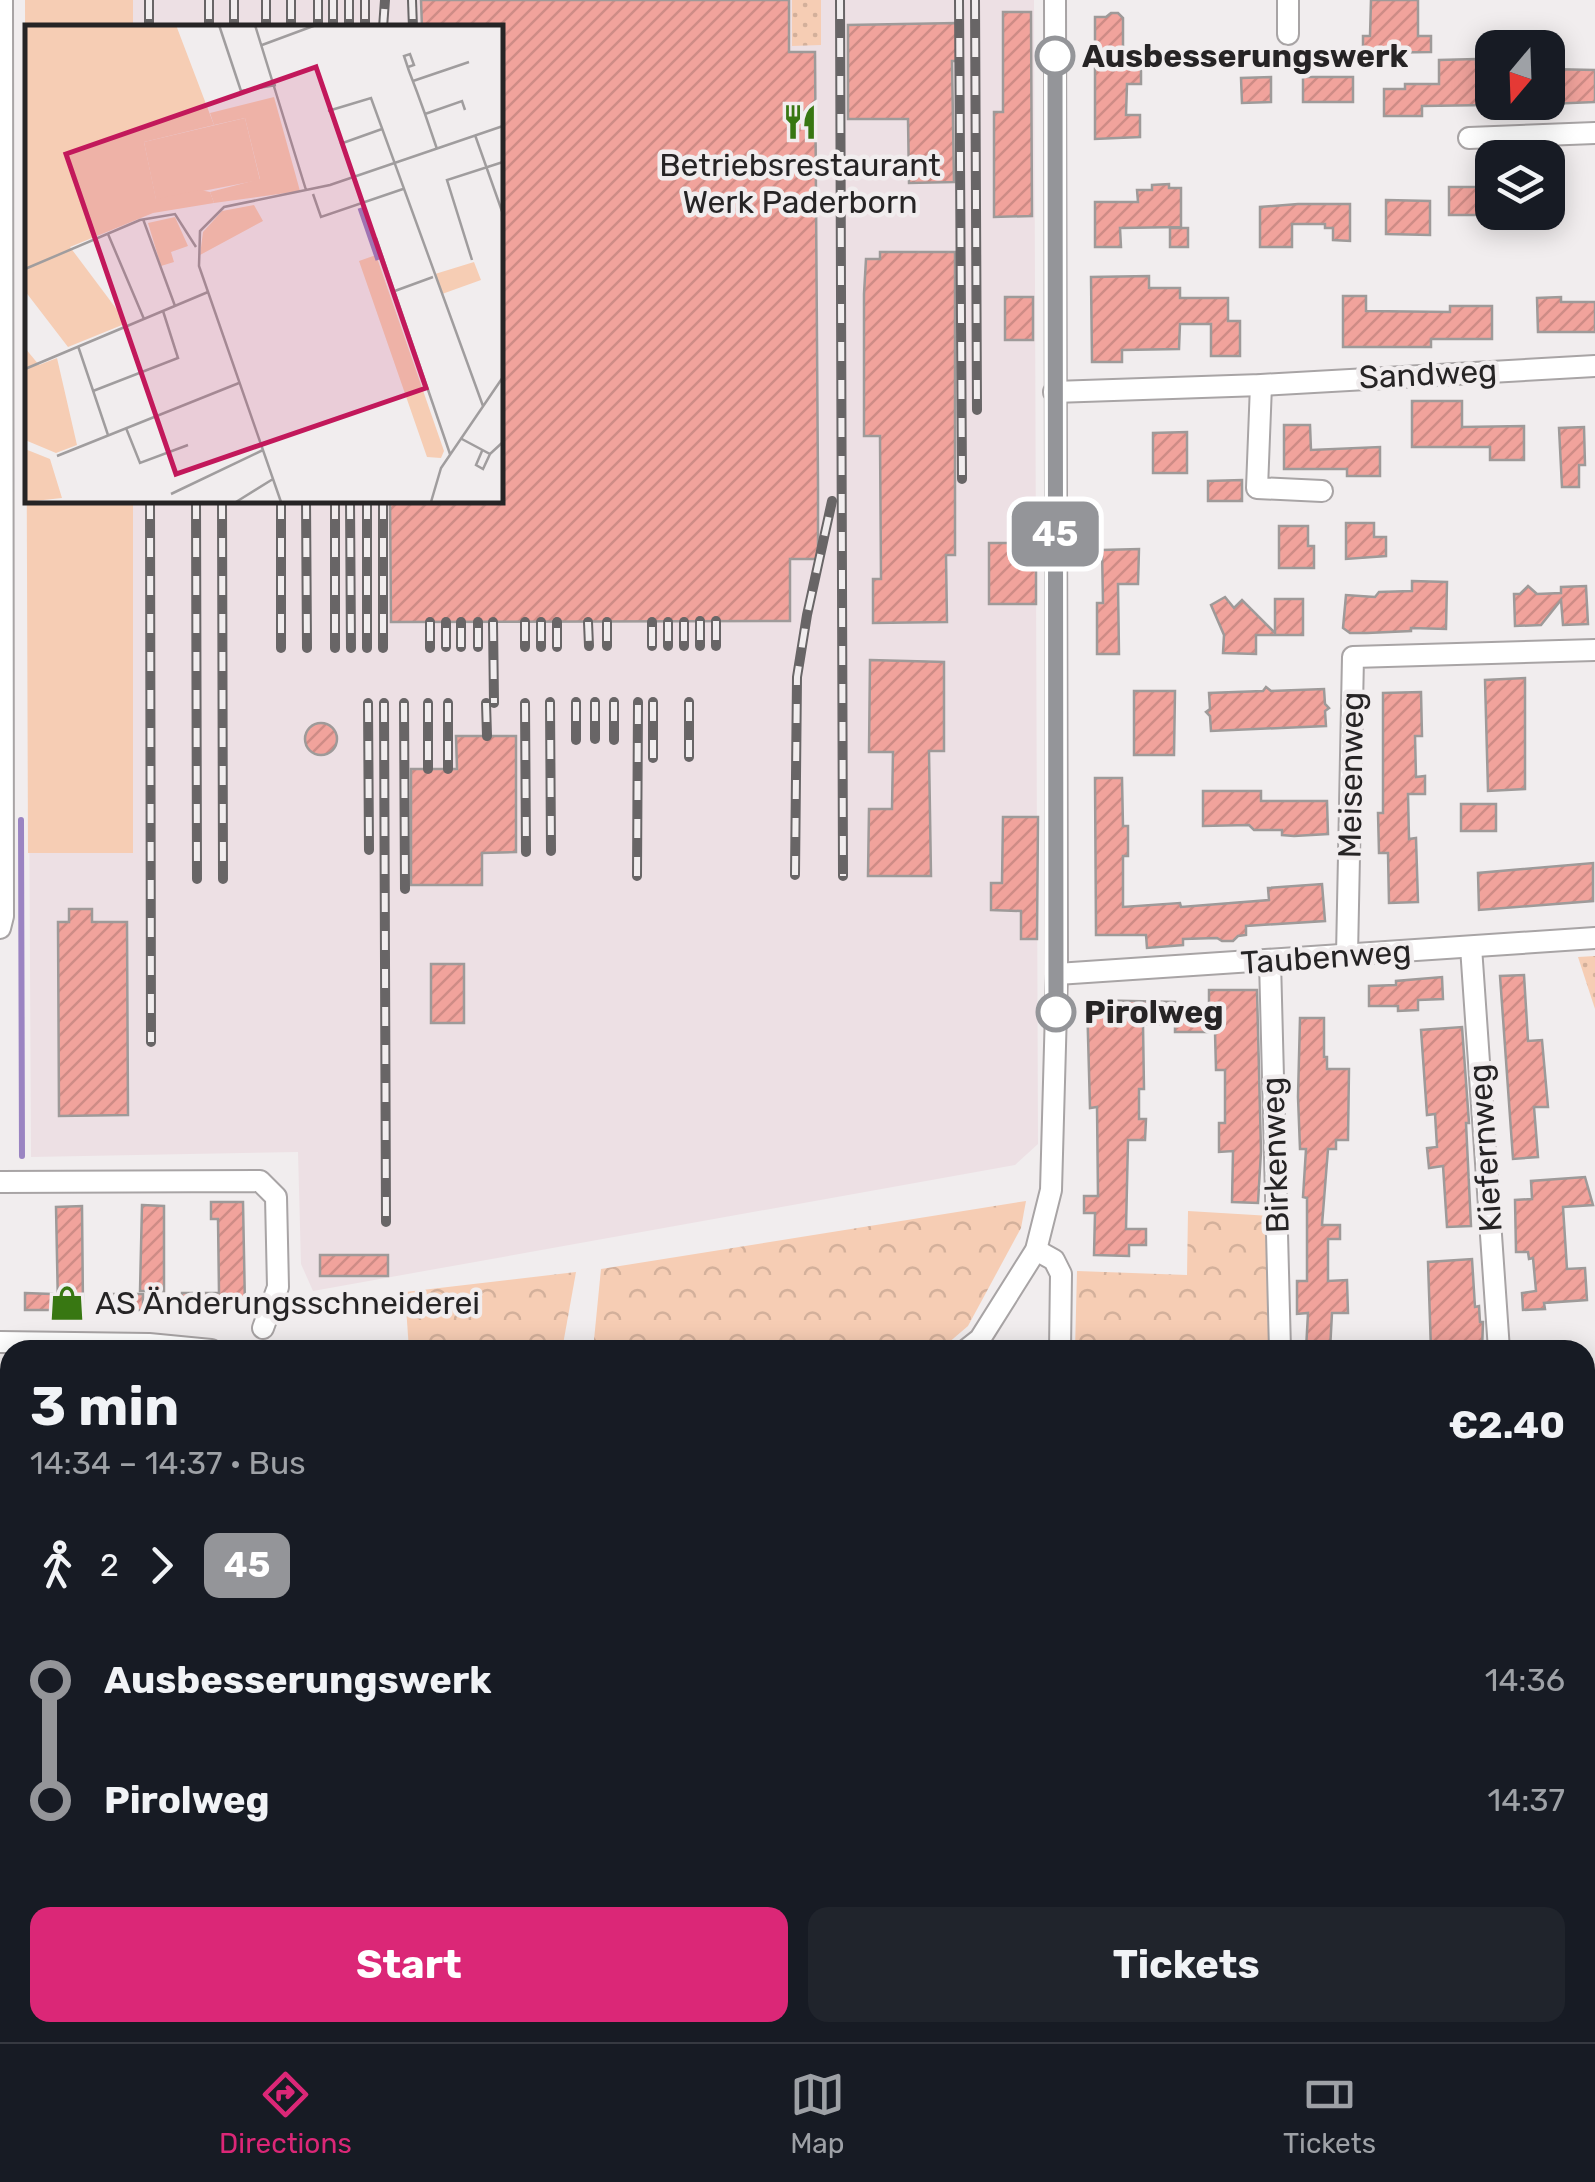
<!DOCTYPE html>
<html lang="en">
<head>
<meta charset="utf-8">
<style>
	:root { --surface:#171b24; --page:#20242c; --text:#f1f3f6; --muted:#9ea1a6; --line:#363941; --accent:#db2777 }
	body { margin:0; font-family:Rubik,sans-serif; background:var(--page); color:var(--text); height:100vh; display:flex; flex-direction:column; font-size:38px; white-space:nowrap }
	* { box-sizing:border-box; margin:0 }
	p { font-size:32px; color:var(--muted) }
	.icon { flex:none; width:55px; height:55px; fill:none; stroke:currentColor; stroke-width:2; stroke-linecap:round; stroke-linejoin:round }
	.map { position:relative; flex:1; overflow:hidden }
	.details { position:absolute; left:0px; top:1340px; width:1595px; height:702px; display:flex; flex-direction:column; background:var(--surface); border-radius:30px 30px 0 0; box-shadow:0 5px 25px #0003 }
	.details>* { flex:none }
	.badge { padding:0 20px; border-radius:15px; font-size:35px; line-height:65px }
	.needle { width:65px; rotate:199deg }
	.tools { position:absolute; left:1475px; top:30px; display:grid; gap:20px }
	.tools a { display:grid; place-items:center; width:90px; height:90px; border-radius:20px; background:var(--surface); box-shadow:0 5px 25px #0003; font-size:50px }
	.map>.badge { position:absolute; translate:-50% -50%; box-shadow:0 0 0 5px #fff }
	.legs { display:flex; align-items:center; gap:15px; height:110px; padding:0 30px; font-size:32px }
	.legs p { margin-inline-start:auto }
	.summary { display:flex; align-items:center; justify-content:space-between; height:170px; padding:0 30px }
	h1 { font-size:55px; font-weight:700; line-height:75px }
	.action { display:flex; gap:20px; margin-top:auto; padding:20px 30px }
	.action a { flex:1; height:115px; border-radius:20px; background:var(--accent); color:#fff; font-size:40px; font-weight:700; line-height:115px; text-align:center }
	.action a+a { background:var(--page); color:var(--text) }
	ul { padding:0 30px; list-style:none }
	li { display:flex; align-items:center; gap:35px; height:120px; font-size:38px }
	li i { display:grid; place-items:center; width:15px; height:100%; margin:0 12px; background:currentColor }
	li i::after { content:''; width:25px; height:25px; margin:-12px; border:8px solid; border-radius:50%; background:var(--surface) }
	li p { margin-inline-start:auto }
	li:first-child i { background:linear-gradient(#0000 50%,currentColor 0) }
	li:last-child i { background:linear-gradient(currentColor 50%,#0000 0) }
	.dock { display:flex; justify-content:space-around; align-items:center; height:140px; border-top:2px solid var(--line); background:var(--surface); font-size:28px; color:var(--muted) }
	.dock a { display:grid; justify-items:center; gap:5px }
	.dock .selected { color:var(--accent) }
	.map>svg:first-child { display:block }
	.built { fill:#ede0e4; fill-rule:evenodd }
	.grass { fill:#f6cdb4 }
	.forest { fill:url(#forest-crowns) }
	.park { fill:url(#park-dots) }
	.lines { fill:none; stroke-linecap:round; stroke-linejoin:round }
	.stream { stroke:#9a84c2; stroke-width:6 }
	.building { fill:url(#building-hatch); stroke:#9e9a99; stroke-width:2.5 }
	.minor-casing { stroke:#a8a4a5; stroke-width:24 }
	.minor { stroke:#fff; stroke-width:20 }
	.rail-casing { stroke:#686566; stroke-width:10 }
	.rail { stroke:#f1edee; stroke-width:6; stroke-dasharray:19; stroke-linecap:butt }
	.line-1-casing { stroke:#fff; stroke-width:22 }
	.line-1 { stroke:#949599; stroke-width:15 }
	.stop-1-dot { fill:#fff; stroke:#949599; stroke-width:5 }
	.labels { text-anchor:middle; stroke-width:9; stroke-linejoin:round; paint-order:stroke }
	.stop-label { font-size:32px; font-weight:bold; fill:#262425; stroke:#f1edee; text-anchor:start }
	.poi-label { font-size:32px; fill:#262425; stroke:#f1edee }
	.street-label { font-size:32px; fill:#262425; stroke:#f1edee }
	.inset-river { fill:none; stroke:#9a84c2; stroke-width:5 }
	.inset-road { fill:none; stroke:#a09d9e; stroke-width:2.5 }
	.view { fill:#c2185b; fill-opacity:0.15; stroke:#c2185b; stroke-width:5 }
	.inset-edge { fill:none; stroke:#262425; stroke-width:5 }
</style>
</head>
<body>
<div class="map">
<svg width="1595" height="2042" viewBox="0 0 1595 2042">
	<defs>
		<pattern id="forest-crowns" width="20" height="18" patternUnits="userSpaceOnUse" patternTransform="scale(2.5)"><rect width="20" height="18" fill="#f6cdb4"/><path d="M2 6a3 3 0 1 1 6 0M12 15a3 3 0 1 1 6 0" fill="none" stroke="#d3b09b"/></pattern>
		<pattern id="park-dots" width="8" height="8" patternUnits="userSpaceOnUse" patternTransform="scale(2.5)"><rect width="8" height="8" fill="#f6cdb4"/><path d="M2 2h.1M6 6h.1" fill="none" stroke="#d3b09b" stroke-width="1.8" stroke-linecap="round"/></pattern>
		<pattern id="building-hatch" width="6" height="6" patternUnits="userSpaceOnUse" patternTransform="scale(2.5)"><rect width="6" height="6" fill="#f1a39c"/><path d="M-1 1l2-2M0 6l6-6M5 7l2-2" fill="none" stroke="#ce8c86"/></pattern>
	</defs>
	<rect width="100%" height="100%" fill="#f1edee"/>
	<!-- built -->
	<path class="built" d="M25,0h1009l4,1144 -23,21 -702,126 -12,-27 -3,-112 -267,5zM28,28h472v472h-472z"/>
	<!-- grass -->
	<polygon class="grass" points="25,0 133,0 133,27 28,28 28,500 133,500 133,853 28,853"/>
	<!-- forest -->
	<g class="forest">
		<polygon points="1026,1201 1021,1228 968,1326 940,1350 593,1350 601,1269"/>
		<polygon points="1188,1211 1271,1216 1270,1350 1075,1350 1077,1271 1187,1275"/>
		<polygon points="576,1272 562,1350 409,1350 405,1292"/>
	</g>
	<!-- park -->
	<g class="park">
		<polygon points="792,0 821,0 821,45 792,46"/>
		<polygon points="1595,956 1595,1009 1578,957"/>
		<polygon points="1585,1509 1595,1509 1595,2042 696,2042 695,2032 1585,2032"/>
		<rect x="60" y="2037" width="74" height="5"/>
	</g>
	<g class="lines">
		<!-- stream -->
		<polyline class="stream" points="21,820 22,1156"/>
	</g>
	<!-- building -->
	<g class="building">
		<polygon points="421,0 789,0 789,52 815,52 818,485 818,559 790,559 790,621 391,622 390,500 500,500 500,28 422,28"/>
		<polygon points="1371,0 1418,0 1418,36 1431,36 1431,52 1363,53 1363,36 1370,36"/>
		<polygon points="1003,12 1031,12 1032,216 994,217 994,112 1003,112"/>
		<polygon points="1111,13 1118,13 1123,18 1123,68 1141,68 1141,84 1127,84 1126,115 1140,115 1140,137 1095,139 1095,17 1106,17"/>
		<polygon points="956,23 957,61 952,61 954,182 909,183 908,119 848,119 848,25"/>
		<polygon points="1476,59 1476,64 1490,64 1490,105 1422,106 1422,116 1384,116 1384,89 1405,89 1405,84 1439,84 1439,60"/>
		<polygon points="1548,69 1595,70 1595,102 1548,104"/>
		<polygon points="1271,77 1271,102 1242,103 1241,78"/>
		<rect x="1303" y="77" width="50" height="25"/>
		<polygon points="1169,184 1169,188 1181,188 1181,227 1120,228 1121,247 1095,247 1095,202 1138,202 1137,190 1152,190 1152,185"/>
		<rect x="1449" y="187" width="39" height="28"/>
		<polygon points="1386,200 1430,201 1430,235 1386,234"/>
		<polygon points="1298,204 1350,204 1350,241 1333,240 1333,228 1325,228 1325,224 1292,224 1292,247 1260,247 1260,207"/>
		<rect x="1170" y="228" width="18" height="19"/>
		<polygon points="880,252 955,252 955,555 946,555 947,622 873,623 873,579 881,579 880,436 864,436 864,294 866,259 880,259"/>
		<polygon points="1149,276 1149,288 1180,288 1180,298 1228,298 1228,321 1240,321 1240,356 1211,356 1211,324 1180,324 1179,349 1122,350 1122,362 1092,362 1091,277"/>
		<polygon points="1343,296 1366,296 1366,311 1450,312 1450,306 1492,306 1492,339 1431,339 1431,347 1343,347"/>
		<rect x="1005" y="297" width="28" height="43"/>
		<polygon points="1561,297 1561,302 1595,302 1595,332 1538,332 1537,298"/>
		<polygon points="1412,401 1462,401 1462,427 1524,426 1524,460 1490,460 1490,447 1412,447"/>
		<polygon points="1284,425 1310,425 1311,450 1380,447 1380,476 1347,476 1347,469 1284,469"/>
		<polygon points="1584,427 1585,465 1579,465 1579,487 1562,487 1559,428"/>
		<polygon points="1187,432 1187,473 1153,473 1153,433"/>
		<polygon points="1242,480 1242,501 1208,501 1208,481"/>
		<polygon points="1346,523 1374,523 1374,537 1386,537 1386,556 1346,559"/>
		<polygon points="1279,526 1308,526 1308,546 1314,546 1314,568 1279,568"/>
		<rect x="989" y="543" width="47" height="61"/>
		<polygon points="1139,549 1138,584 1118,584 1119,654 1097,654 1097,603 1103,603 1102,550"/>
		<polygon points="1412,581 1447,582 1446,629 1411,628 1411,631 1367,633 1350,633 1343,628 1346,595 1375,597 1379,592 1412,591"/>
		<polygon points="1528,586 1537,594 1561,593 1561,587 1586,586 1588,624 1563,625 1561,600 1541,625 1515,626 1514,594 1520,594"/>
		<polygon points="1225,597 1234,608 1242,600 1275,633 1275,599 1303,599 1303,635 1256,635 1256,654 1223,653 1224,635 1211,605"/>
		<polygon points="870,660 944,662 944,751 929,751 931,876 868,876 869,809 892,809 893,752 869,752"/>
		<polygon points="1525,678 1525,789 1488,791 1485,680"/>
		<polygon points="1266,687 1271,691 1324,689 1325,704 1329,708 1325,711 1326,726 1211,731 1210,716 1206,712 1210,709 1209,693 1263,691"/>
		<polygon points="1134,691 1175,691 1174,755 1134,755"/>
		<polygon points="1421,692 1422,736 1415,736 1416,777 1425,776 1425,794 1408,794 1409,839 1416,838 1418,902 1389,903 1388,853 1379,853 1378,813 1383,813 1383,693"/>
		<circle cx="321" cy="739" r="16"/>
		<polygon points="456,736 516,736 516,852 482,853 482,885 411,885 411,769 457,769"/>
		<polygon points="1095,778 1122,778 1123,826 1128,826 1128,856 1123,856 1123,907 1180,903 1181,907 1269,900 1268,888 1322,884 1325,921 1246,926 1246,935 1238,936 1233,941 1222,941 1217,938 1183,939 1183,945 1147,948 1146,935 1096,935"/>
		<polygon points="1203,791 1261,791 1261,801 1327,801 1328,834 1294,836 1282,835 1282,830 1254,830 1249,825 1203,826"/>
		<rect x="1461" y="804" width="35" height="27"/>
		<polygon points="1003,817 1038,817 1037,939 1021,939 1021,911 991,910 991,883 1002,883"/>
		<polygon points="1593,863 1593,901 1479,910 1478,873"/>
		<polygon points="69,909 92,909 92,922 127,922 128,1115 59,1116 58,922 69,922"/>
		<rect x="431" y="964" width="33" height="59"/>
		<polygon points="1524,975 1528,1041 1542,1040 1548,1107 1534,1107 1538,1157 1513,1159 1500,976"/>
		<polygon points="1442,977 1443,999 1418,1000 1418,1010 1398,1011 1398,1006 1369,1006 1369,986 1396,985 1396,981"/>
		<polygon points="1209,990 1257,990 1261,1151 1258,1203 1232,1202 1233,1151 1219,1152 1219,1123 1225,1123 1225,1070 1216,1070 1215,1032 1175,1032 1175,1024 1143,1024 1144,1089 1139,1089 1139,1119 1146,1119 1145,1140 1128,1140 1126,1229 1146,1229 1146,1245 1129,1245 1129,1256 1094,1255 1095,1213 1084,1213 1084,1196 1098,1196 1097,1107 1090,1108 1087,1000 1175,1002 1175,1008 1209,1008"/>
		<polygon points="1300,1018 1324,1018 1324,1057 1327,1057 1327,1069 1349,1069 1348,1140 1336,1140 1336,1149 1328,1149 1322,1225 1340,1225 1340,1239 1328,1239 1328,1281 1347,1280 1348,1313 1332,1313 1330,1350 1306,1350 1308,1313 1297,1314 1297,1281 1307,1281 1307,1198 1303,1197 1306,1149 1300,1149 1298,1097"/>
		<polygon points="1462,1027 1469,1123 1466,1123 1471,1226 1447,1227 1443,1166 1429,1168 1427,1148 1437,1147 1435,1114 1427,1115 1421,1030"/>
		<polygon points="1585,1177 1593,1205 1563,1207 1567,1269 1585,1268 1587,1300 1544,1303 1545,1309 1523,1310 1522,1293 1536,1291 1533,1258 1529,1259 1528,1252 1516,1252 1515,1200 1532,1199 1531,1181"/>
		<polygon points="211,1202 243,1202 245,1307 182,1309 182,1293 219,1293 218,1219 211,1219"/>
		<polygon points="142,1205 164,1206 164,1291 140,1291"/>
		<polygon points="82,1206 83,1307 58,1307 56,1207"/>
		<rect x="320" y="1255" width="68" height="21"/>
		<polygon points="1472,1259 1475,1307 1479,1306 1480,1322 1483,1322 1482,1350 1431,1350 1428,1262"/>
		<polygon points="25,1293 52,1294 51,1310 25,1310"/>
		<polygon points="101,1294 143,1294 143,1310 102,1310"/>
	</g>
	<g class="lines">
		<defs>
			<g id="minor">
				<polyline points="1288,0 1288,34"/>
				<polyline points="1469,138 1595,133"/>
				<polyline points="1261,385 1257,488 1322,491"/>
				<polyline points="1054,392 1261,385 1595,366"/>
				<polyline points="0,928 3,916 2,0"/>
				<polyline points="1471,947 1499,1350"/>
				<polyline points="1347,955 1353,657 1595,650"/>
				<polyline points="1270,961 1280,1350"/>
				<polyline points="1057,974 1595,938"/>
				<polyline points="0,1182 260,1181 276,1197 278,1287 263,1328"/>
				<polyline points="1036,1250 1054,1260 1061,1274 1060,1350"/>
				<polyline points="0,1342 149,1344 211,1350"/>
				<polyline points="966,1350 980,1339 1036,1250 1051,1190 1057,974 1055,0"/>
				<polyline points="1585,1497 1595,1496"/>
				<polyline points="0,1556 10,1556"/>
				<polyline points="0,1768 10,1768"/>
				<polyline points="258,2032 259,2042"/>
				<polyline points="457,2032 463,2042"/>
			</g>
		</defs>
		<!-- minor casing -->
		<use href="#minor" class="minor-casing"/>
		<!-- minor -->
		<use href="#minor" class="minor"/>
		<defs>
			<g id="rail">
				<polyline points="149,0 149,28"/>
				<polyline points="209,0 209,28"/>
				<polyline points="234,0 234,28"/>
				<polyline points="266,0 266,28"/>
				<polyline points="291,0 291,28"/>
				<polyline points="318,0 318,28"/>
				<polyline points="333,0 333,28"/>
				<polyline points="349,0 349,28"/>
				<polyline points="365,0 365,28"/>
				<polyline points="412,0 413,28"/>
				<polyline points="840,0 843,876"/>
				<polyline points="959,0 962,479"/>
				<polyline points="975,0 977,410"/>
				<polyline points="383,28 385,0"/>
				<polyline points="150,500 151,1042"/>
				<polyline points="196,500 197,879"/>
				<polyline points="222,500 223,879"/>
				<polyline points="281,500 281,648"/>
				<polyline points="306,500 307,648"/>
				<polyline points="335,500 335,648"/>
				<polyline points="350,500 351,648"/>
				<polyline points="367,500 367,648"/>
				<polyline points="383,500 383,648"/>
				<polyline points="700,621 700,646"/>
				<polyline points="716,621 716,646"/>
				<polyline points="430,622 430,648"/>
				<polyline points="493,622 494,703"/>
				<polyline points="525,622 525,647"/>
				<polyline points="541,622 541,647"/>
				<polyline points="588,622 589,646"/>
				<polyline points="607,622 607,646"/>
				<polyline points="668,622 668,646"/>
				<polyline points="684,622 684,646"/>
				<polyline points="652,646 652,622"/>
				<polyline points="446,647 446,622"/>
				<polyline points="461,647 461,622"/>
				<polyline points="478,647 478,622"/>
				<polyline points="557,647 557,622"/>
				<polyline points="550,702 551,851"/>
				<polyline points="576,702 576,740"/>
				<polyline points="595,702 595,739"/>
				<polyline points="614,702 614,740"/>
				<polyline points="653,702 653,758"/>
				<polyline points="689,702 689,757"/>
				<polyline points="368,703 369,850"/>
				<polyline points="384,703 386,1222"/>
				<polyline points="404,703 405,889"/>
				<polyline points="428,703 428,769"/>
				<polyline points="448,703 448,769"/>
				<polyline points="486,703 487,736"/>
				<polyline points="525,703 526,852"/>
				<polyline points="795,875 797,677 807,615 832,501"/>
				<polyline points="637,876 638,702"/>
			</g>
		</defs>
		<!-- rail casing -->
		<use href="#rail" class="rail-casing"/>
		<!-- rail -->
		<use href="#rail" class="rail"/>
	</g>
	<g class="lines">
		<defs>
			<polyline id="line-1" points="1055,56 1056,1012"/>
		</defs>
		<!-- line-1 casing -->
		<use href="#line-1" class="line-1-casing"/>
		<!-- line-1 -->
		<use href="#line-1" class="line-1"/>
	</g>
	<!-- icons -->
	<defs>
		<symbol id="restaurant-bare" viewBox="-9 -9 18 18"><path d="M-5-6h1v4h1v-4h1v4h1v-4h1v5L-1.5 .5V6h-2V.5L-5-1ZM5-6V6H3V1.5H1.5Q1.5-4 5-6Z" fill="#387712" stroke="#f1edee" stroke-width="2.5" paint-order="stroke"/></symbol>
		<symbol id="shop-bare" viewBox="-9 -9 18 18"><path d="M-5-2.5h2.3a2.7 3.5 0 0 1 5.4 0H5L5.5 6h-11ZM-1.5-2.5h3a1.5 2.3 0 0 0-3 0Z" fill="#387712" stroke="#f1edee" stroke-width="2.5" paint-order="stroke"/></symbol>
	</defs>
	<g fill-rule="evenodd">
		<use href="#restaurant-bare" x="775" y="97" width="50" height="50"/>
		<use href="#shop-bare" x="42" y="1278" width="50" height="50"/>
	</g>
	<!-- markers -->
	<g class="stop-1-dot">
		<circle cx="1055" cy="56" r="18"/>
		<circle cx="1056" cy="1012" r="18"/>
	</g>
	<g class="labels">
		<!-- stop labels -->
		<g class="stop-label">
			<text x="1082" y="67">Ausbesserungswerk</text>
			<text x="1084" y="1023">Pirolweg</text>
		</g>
		<!-- poi labels -->
		<g class="poi-label">
			<text x="800" y="176">Betriebsrestaurant<tspan x="800" dy="37">Werk Paderborn</tspan></text>
			<text x="95" y="1314" text-anchor="start">AS Änderungsschneiderei</text>
		</g>
		<!-- street labels -->
		<g class="street-label">
			<text transform="translate(1428 374) rotate(-3)" y="11">Sandweg</text>
			<text transform="translate(1351 775) rotate(-89)" y="11">Meisenweg</text>
			<text transform="translate(1326 957) rotate(-4)" y="11">Taubenweg</text>
			<text transform="translate(1485 1148) rotate(-94)" y="11">Kiefernweg</text>
			<text transform="translate(1275 1155) rotate(-92)" y="11">Birkenweg</text>
		</g>
	</g>
	<!-- overview -->
	<g transform="translate(25 25)">
		<rect width="478" height="478" fill="#f1edee"/>
		<path d="M220,93l15,62 -104,20 -12,-58zM351,230l68,196 -3,7 -14,-1 -68,-196zM449,237l7,18 -39,14 -7,-20z" fill="#f6cdb4"/>
		<path d="M249,72l26,94 -86,12 -4,-11 50,-13 -15,-61 -31,7 -4,-12zM229,180l9,16 -63,34 3,-23 19,-21zM150,192l13,29 -17,6 3,10 -13,4 -13,-43zM0,424l25,10 12,39 -37,4z" fill="#f6cdb4"/>
		<path d="M0,0h151l38,100 -70,17 12,57 44,-9 10,2 4,11 -61,10 -83,34 57,76 -59,24 -43,-56zM0,323l14,17 18,-7 20,87 -21,8 -31,-13z" fill="#f6cdb4"/>
		<path class="inset-river" d="M335,183l18,52"/>
		<path class="inset-road" d="M194,0l22,66 35,-6M230,0l51,165M237,20l54,-20M383,42l6,-2 -4,-11 -6,2 5,15 8,21 8,22 12,35M388,56l56,-19M303,86l43,-13 112,308M400,89l37,-13 3,9M450,110l28,79M315,119l42,-15M288,169l8,23 82,-28M118,194l32,87M83,209l36,85M351,213l74,216M447,235l-25,-80 56,-18M0,244l115,-49 35,-6 21,33M367,267l41,-15M53,321l30,89M0,344l183,-77M68,366l85,-33 -15,-47M101,403l14,35 48,-18M435,413l30,16 13,-12M457,426l-6,14 7,4 7,-15M32,431l182,-73M146,469l92,-44M211,477l37,-23M256,477l-82,-236 1,-35 24,-24 106,-22 173,-59M406,477l10,-34 62,-91"/>
		<path class="view" d="M291,42l110,321 -250,86 -110,-320z"/>
		<rect width="478" height="478" class="inset-edge"/>
	</g>
</svg>
<div class="tools">
<a><svg class="needle" viewBox="-14 -14 28 28"><path d="M0-13l5 13h-10z" fill="#e53935"/><path d="M0 13l5-13h-10z" fill="#9ea1a6"/></svg></a>
<a><svg class="icon" aria-label="layers" viewBox="0 0 24 24"><path d="M12 4l9 5-9 5-9-5zM3 14l9 5 9-5"/></svg></a>
</div>
<b class="badge" style="left:1055px;top:534px;background:#949599;color:#fff">45</b>
<section class="details">
<div class="summary"><div><h1>3 min</h1><p>14:34 – 14:37 · Bus</p></div><b>€2.40</b></div>
<div class="legs"><svg class="icon" aria-label="walk" viewBox="0 0 24 24"><circle cx="13" cy="4" r="2"/><path d="M13 8l-2 6 4 7M11 14l-3 7M7 12l3-4h3l4 4"/></svg>2<svg class="icon" aria-label="forward" viewBox="0 0 24 24"><path d="M9 5l7 7-7 7"/></svg><b class="badge" style="background:#949599;color:#fff">45</b></div>
<ul>
<li><i style="color:#949599"></i><b>Ausbesserungswerk</b><p>14:36</p></li>
<li><i style="color:#949599"></i><b>Pirolweg</b><p>14:37</p></li>
</ul>
<div class="action"><a>Start</a><a>Tickets</a></div>
</section>
</div>
<nav class="dock">
<a class="selected"><svg class="icon" aria-label="directions" viewBox="0 0 24 24"><path d="M12 3l9 9-9 9-9-9zM9 14v-3h6M13 9l2 2-2 2"/></svg>Directions</a>
<a><svg class="icon" aria-label="map" viewBox="0 0 24 24"><path d="M3 6l6-2 6 2 6-2v14l-6 2-6-2-6 2zM9 4v14M15 6v14"/></svg>Map</a>
<a><svg class="icon" aria-label="tickets" viewBox="0 0 24 24"><path d="M3 7h18v10H3zM15 7v10"/></svg>Tickets</a>
</nav>
</body>
</html>
